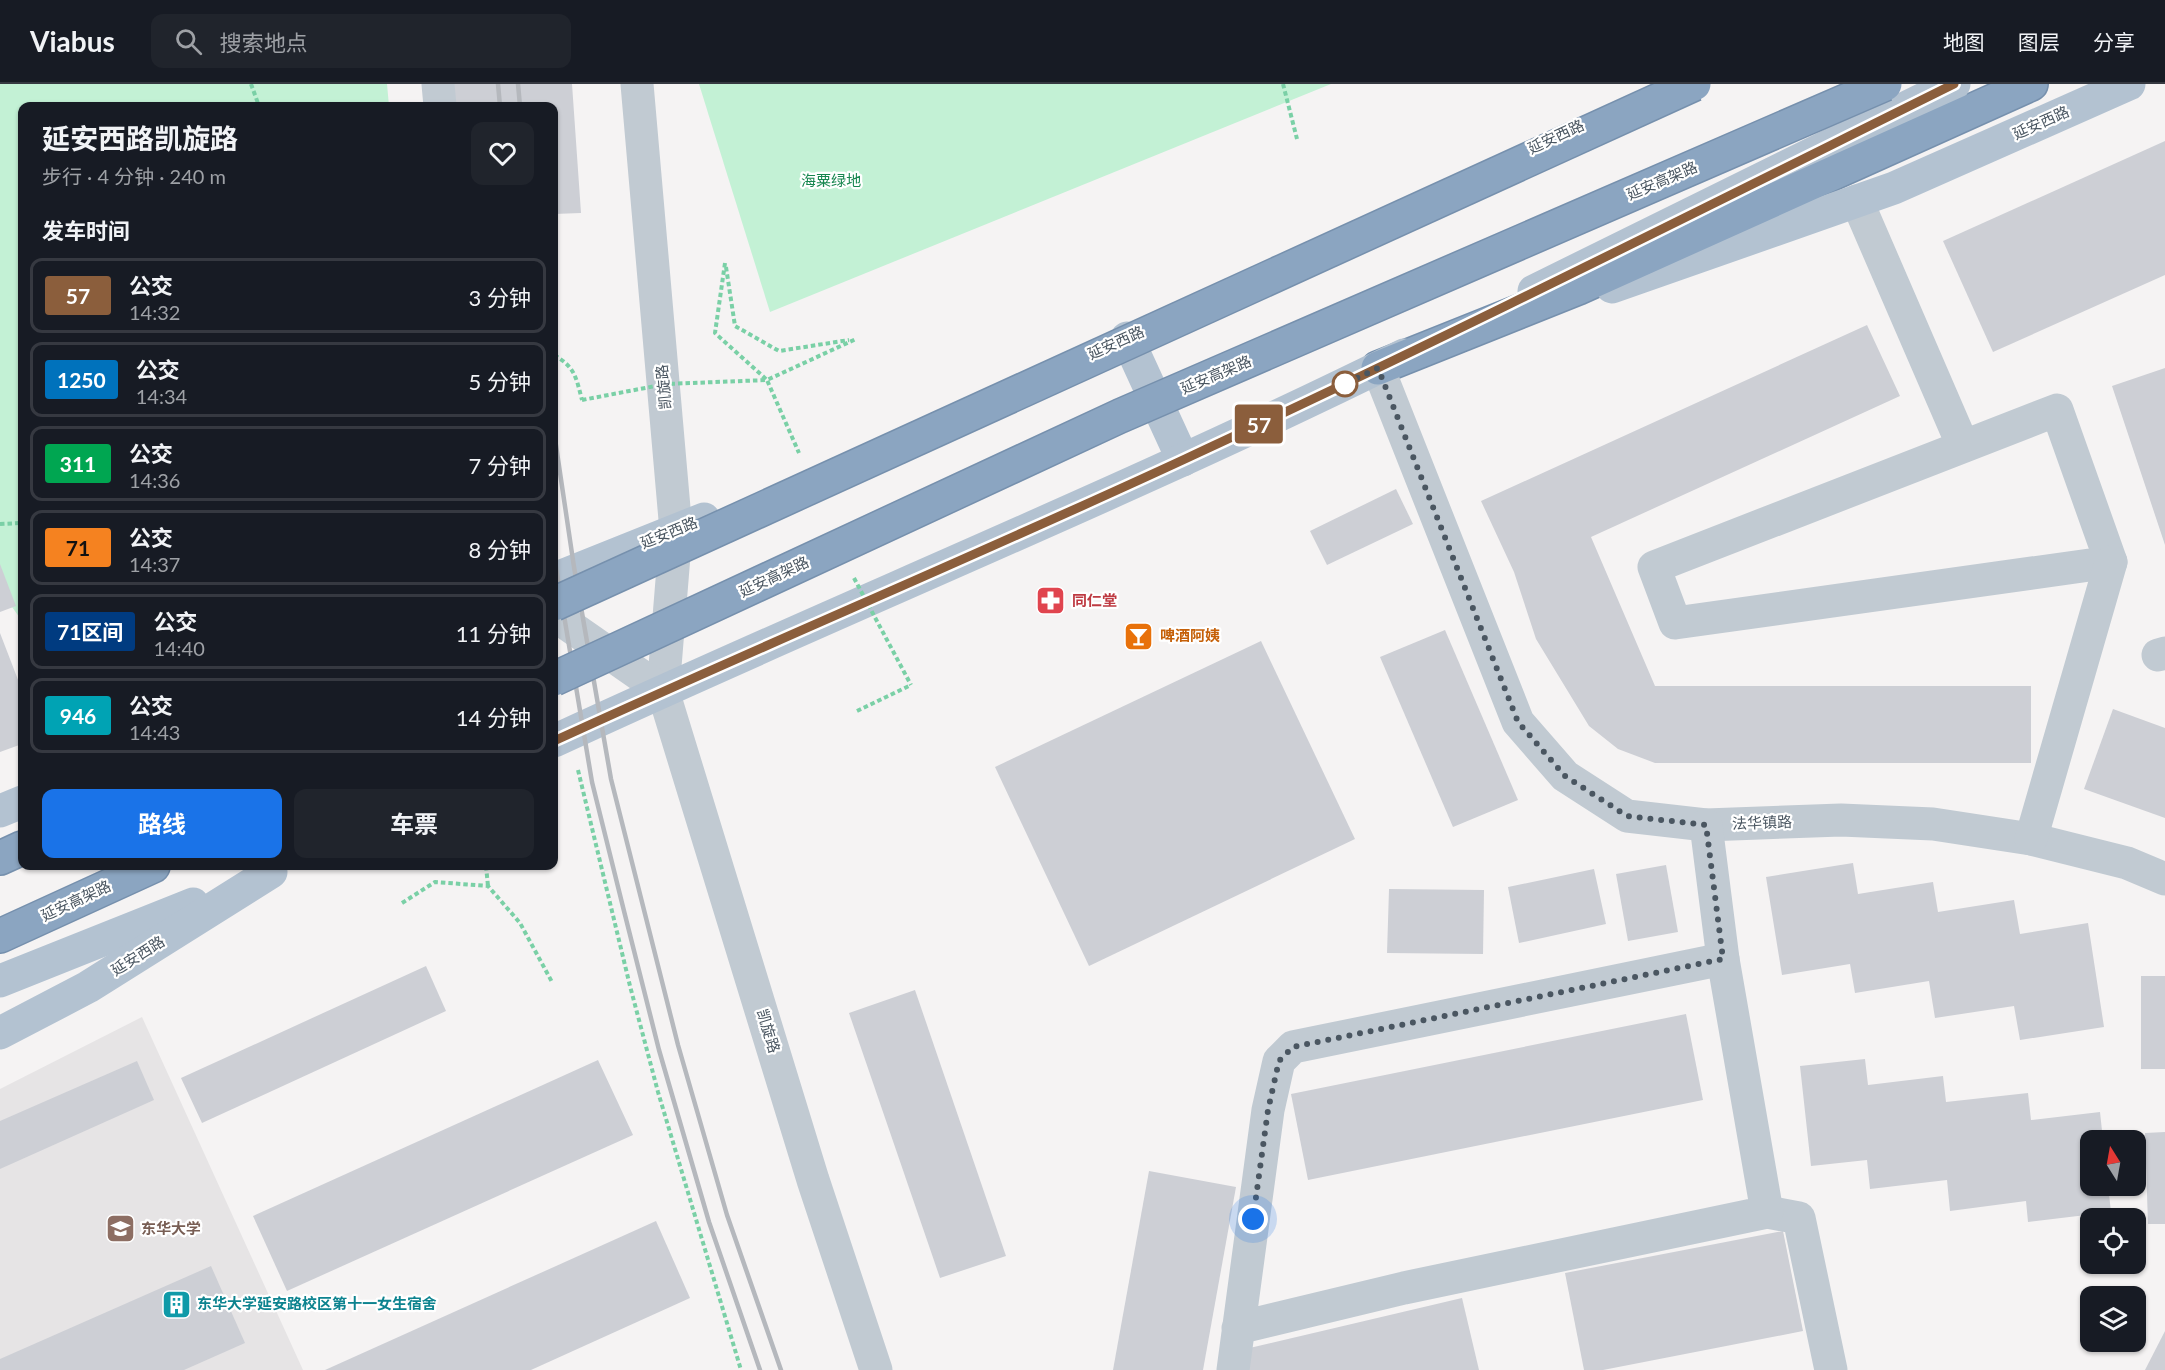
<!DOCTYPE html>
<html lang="zh">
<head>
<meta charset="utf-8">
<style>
	:root { --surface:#171b24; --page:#20242c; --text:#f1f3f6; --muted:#9ea1a6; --line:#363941; --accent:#1a73e8 }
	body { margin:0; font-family:Lato,"Noto Sans SC",sans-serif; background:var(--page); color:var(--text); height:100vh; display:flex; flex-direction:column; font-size:22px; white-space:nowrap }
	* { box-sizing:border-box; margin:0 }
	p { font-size:20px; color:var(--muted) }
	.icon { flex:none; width:33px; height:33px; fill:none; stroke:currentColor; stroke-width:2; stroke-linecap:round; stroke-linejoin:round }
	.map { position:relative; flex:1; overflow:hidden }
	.side { position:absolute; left:18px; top:18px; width:540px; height:768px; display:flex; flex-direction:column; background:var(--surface); border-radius:12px; box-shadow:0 2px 4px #0004 }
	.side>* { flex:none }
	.badge { padding:0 12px; border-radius:4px; font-size:21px; line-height:39px }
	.needle { width:39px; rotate:349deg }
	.tools { position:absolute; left:2080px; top:1046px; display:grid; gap:12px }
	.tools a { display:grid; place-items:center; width:66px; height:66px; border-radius:12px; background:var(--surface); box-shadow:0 2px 4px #0004; font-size:30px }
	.you { position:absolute; width:30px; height:30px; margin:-15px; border:4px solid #fff; border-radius:50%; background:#1a73e8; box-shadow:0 0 0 9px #1a73e833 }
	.map>.badge { position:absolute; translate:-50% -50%; box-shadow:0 0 0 3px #fff }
	h2 { padding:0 24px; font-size:22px; line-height:54px }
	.round { display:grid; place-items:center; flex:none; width:63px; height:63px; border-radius:12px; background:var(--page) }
	.summary { display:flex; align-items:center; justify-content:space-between; height:102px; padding:0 24px }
	h1 { font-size:28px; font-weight:700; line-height:45px }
	.cta { display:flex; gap:12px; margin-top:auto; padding:12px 24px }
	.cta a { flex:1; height:69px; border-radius:12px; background:var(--accent); color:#fff; font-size:24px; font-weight:700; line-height:69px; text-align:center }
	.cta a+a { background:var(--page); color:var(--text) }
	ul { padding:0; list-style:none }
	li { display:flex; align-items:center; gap:18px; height:75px; margin:0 12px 9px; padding:0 12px; border:3px solid var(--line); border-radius:12px }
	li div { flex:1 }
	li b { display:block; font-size:22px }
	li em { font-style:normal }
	li .badge { min-width:66px; font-weight:700; text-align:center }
	header { display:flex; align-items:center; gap:36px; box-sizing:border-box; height:84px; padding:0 30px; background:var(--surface); border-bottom:2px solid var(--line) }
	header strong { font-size:28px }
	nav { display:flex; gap:33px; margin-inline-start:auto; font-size:21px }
	.search { width:420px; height:54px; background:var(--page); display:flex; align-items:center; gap:15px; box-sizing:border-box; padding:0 21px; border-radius:12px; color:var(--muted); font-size:22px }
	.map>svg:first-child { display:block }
	.education { fill:#e6e4e5 }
	.green { fill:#c3f1d5 }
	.building { fill:#cdcfd5 }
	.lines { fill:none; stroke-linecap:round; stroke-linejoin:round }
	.highway-casing { stroke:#7690ad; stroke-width:36 }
	.path { stroke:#7ad0a6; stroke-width:4; stroke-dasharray:4.5 3; stroke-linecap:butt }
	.minor { stroke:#c1cad2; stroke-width:33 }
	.major { stroke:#b3c2d1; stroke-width:33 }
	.highway { stroke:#8ba5c1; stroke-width:33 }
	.rail { stroke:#b5b8bd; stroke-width:4.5 }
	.highway-bridge-casing { stroke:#7690ad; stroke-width:36; stroke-linecap:butt }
	.path-bridge { stroke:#7ad0a6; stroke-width:4; stroke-dasharray:4.5 3; stroke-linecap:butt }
	.highway-bridge { stroke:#8ba5c1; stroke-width:33 }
	.line-casing { stroke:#fff; stroke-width:14 }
	.line { stroke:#8b5e3c; stroke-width:9 }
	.walk { stroke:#4a5661; stroke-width:6; stroke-dasharray:0 10.8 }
	.stop-dot { fill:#fff; stroke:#8b5e3c; stroke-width:3 }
	.labels { text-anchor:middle; stroke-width:4.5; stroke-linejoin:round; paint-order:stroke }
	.street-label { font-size:15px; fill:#4a5661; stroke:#fff }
	.park-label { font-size:15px; fill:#17864f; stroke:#fff }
	.health-label { font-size:15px; font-weight:bold; fill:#be3a42; stroke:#fff; text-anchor:start }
	.food-label { font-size:15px; font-weight:bold; fill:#c56008; stroke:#fff; text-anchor:start }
	.education-label { font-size:15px; font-weight:bold; fill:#785e54; stroke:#fff; text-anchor:start }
	.culture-label { font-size:15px; font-weight:bold; fill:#0d838f; stroke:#fff; text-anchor:start }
</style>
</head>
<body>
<header>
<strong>Viabus</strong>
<div class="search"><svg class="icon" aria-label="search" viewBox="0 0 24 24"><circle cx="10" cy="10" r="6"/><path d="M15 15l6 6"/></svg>搜索地点</div>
<nav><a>地图</a><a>图层</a><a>分享</a></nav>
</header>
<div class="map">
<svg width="2165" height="1286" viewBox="0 0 2165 1286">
	<rect width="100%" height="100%" fill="#f5f3f3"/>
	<!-- education -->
	<polygon class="education" points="142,933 303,1286 0,1286 0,1005"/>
	<!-- green -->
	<g class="green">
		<polygon points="0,0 387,0 389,22 22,22 22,537 0,506"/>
		<polygon points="699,0 1331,0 770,228"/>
	</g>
	<!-- building -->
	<g class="building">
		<polygon points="454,0 572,0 581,129 554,130 554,22 455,22"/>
		<polygon points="2165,57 2165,191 1993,268 1943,157"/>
		<polygon points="1867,241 1900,312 1591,453 1655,602 2031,602 2031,679 1655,679 1618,665 1589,642 1536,555 1514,488 1481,417"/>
		<polygon points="2165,284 2165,461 2112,302"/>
		<polygon points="1396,405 1413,440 1327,481 1310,447"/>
		<polygon points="0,480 16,522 0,528"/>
		<polygon points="1445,546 1518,716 1453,743 1380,573"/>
		<polygon points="0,549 20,601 22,600 22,660 0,668"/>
		<polygon points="1261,557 1355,755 1089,882 995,683"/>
		<polygon points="2113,625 2165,644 2165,734 2084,705"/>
		<polygon points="1853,779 1858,810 1933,798 1938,828 2014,816 2020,850 2088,839 2104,943 2020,956 2014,922 1935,934 1929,897 1855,909 1850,880 1782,891 1766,793"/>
		<polygon points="1666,781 1678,848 1628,857 1616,790"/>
		<polygon points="1594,785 1606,840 1519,859 1508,803"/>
		<polygon points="1389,805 1484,806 1483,870 1387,869"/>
		<polygon points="426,882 446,927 202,1039 181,994"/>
		<rect x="2141" y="892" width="24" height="93"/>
		<polygon points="915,906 1006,1172 940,1194 849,929"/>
		<polygon points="1686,930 1703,1016 1308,1096 1291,1010"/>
		<polygon points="1865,975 1868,1001 1943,992 1946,1018 2028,1009 2031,1036 2100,1028 2103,1056 2091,1056 2091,1101 2108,1101 2111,1128 2028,1138 2026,1117 1950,1127 1947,1096 1870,1105 1867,1076 1811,1082 1800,982"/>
		<polygon points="598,976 633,1051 287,1207 253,1132"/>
		<polygon points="137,977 154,1016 0,1085 0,1037"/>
		<polygon points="2165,1048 2165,1140 2148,1140 2145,1049"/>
		<polygon points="1149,1087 1236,1103 1203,1286 1113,1286"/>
		<polygon points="656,1137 690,1214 531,1286 325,1286"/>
		<polygon points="1783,1147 1803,1247 1603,1286 1584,1286 1565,1189"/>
		<polygon points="211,1182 245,1259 184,1286 0,1286 0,1275"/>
		<polygon points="1462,1214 1479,1286 1246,1286 1241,1266"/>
		<polygon points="2165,1247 2165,1286 2145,1286"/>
	</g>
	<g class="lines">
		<defs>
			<g id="highway">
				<polyline points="1378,284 1578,204 2031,0"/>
				<polyline points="0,774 22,764"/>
				<polyline points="0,852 153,782"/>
			</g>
		</defs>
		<!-- highway casing -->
		<use href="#highway" class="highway-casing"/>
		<!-- path -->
		<g class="path">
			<polyline points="251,0 259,22"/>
			<polyline points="1283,0 1297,55"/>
			<polyline points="725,179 715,249 767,296 856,255"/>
			<polyline points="726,183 735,242 779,267 849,256"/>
			<path d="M554,271c21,12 22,22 28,45"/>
			<polyline points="0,440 22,439"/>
			<polyline points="857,627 911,601"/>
			<polyline points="578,686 630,902 658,1008 741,1286"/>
			<polyline points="486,782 488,802"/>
			<polyline points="402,819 435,798 488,802 520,839 552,898"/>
		</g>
		<!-- minor -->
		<g class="minor">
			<polyline points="438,0 440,22"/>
			<polyline points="637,0 676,447 663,607 813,1096 876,1286"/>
			<polyline points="1857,117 1963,362"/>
			<polyline points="1378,284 1518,638 1565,692 1627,732 1706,741 1841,736 1933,740 2031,755 2127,779 2165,795"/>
			<polygon points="2057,326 2111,478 1675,539 1654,483"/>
			<polyline points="554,531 663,607"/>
			<polyline points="2158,571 2165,569"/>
			<polyline points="1706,741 1723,875"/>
			<polyline points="2031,755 2111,478"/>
			<polyline points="1767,1128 1799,1134 1831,1286"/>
			<polyline points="1233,1286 1268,1026 1279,977 1293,963 1723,875 1767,1128 1404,1204 1238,1244"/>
		</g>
		<!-- major -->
		<g class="major">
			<polyline points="1612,203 1894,104 2129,0"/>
			<polyline points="1534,207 1954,0"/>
			<polyline points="1127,254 1183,376"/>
			<polyline points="554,495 704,435"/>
			<path d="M554,657c282,-131 571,-248 850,-386"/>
			<polyline points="0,727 22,718"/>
			<polyline points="0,897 193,820"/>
			<polyline points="0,949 88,903 271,788"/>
		</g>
		<!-- highway -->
		<use href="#highway" class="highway"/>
		<!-- rail -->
		<g class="rail">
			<polyline points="498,0 500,22"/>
			<polyline points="518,0 520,22"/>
			<polyline points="554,348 574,483 611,695 678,961 727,1131 781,1286"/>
			<polyline points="554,472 592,698 624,827 659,966 709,1138 760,1286"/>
		</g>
		<defs>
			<g id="highway-bridge">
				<polyline points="554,520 1694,0"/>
				<polyline points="554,595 1120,332 1885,0"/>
			</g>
		</defs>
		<!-- highway-bridge casing -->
		<use href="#highway-bridge" class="highway-bridge-casing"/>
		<!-- path-bridge -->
		<g class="path-bridge">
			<polyline points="582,316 666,300 767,296 799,369"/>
			<polyline points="854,494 911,601"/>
		</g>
		<!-- highway-bridge -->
		<use href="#highway-bridge" class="highway-bridge"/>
	</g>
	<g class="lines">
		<defs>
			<path id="line" d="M554,657c209,-96 422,-185 631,-282 259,-120 513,-248 769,-375"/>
		</defs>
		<!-- line casing -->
		<use href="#line" class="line-casing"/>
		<!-- line -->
		<use href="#line" class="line"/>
		<!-- walk -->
		<polyline class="walk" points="1253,1135 1268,1026 1279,977 1293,963 1723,875 1706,741 1627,732 1565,692 1518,638 1378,284 1334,305 1345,300"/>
	</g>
	<!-- icons -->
	<defs>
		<symbol id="pharmacy-square" viewBox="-11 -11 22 22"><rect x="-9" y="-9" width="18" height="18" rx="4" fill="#e0444e" stroke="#fff"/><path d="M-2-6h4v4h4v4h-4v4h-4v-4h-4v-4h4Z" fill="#fff"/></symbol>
		<symbol id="bar-square" viewBox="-11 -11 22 22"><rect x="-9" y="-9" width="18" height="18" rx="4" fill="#e8710a" stroke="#fff"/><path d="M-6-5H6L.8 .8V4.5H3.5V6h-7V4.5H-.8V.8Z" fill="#fff"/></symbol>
		<symbol id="university-square" viewBox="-11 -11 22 22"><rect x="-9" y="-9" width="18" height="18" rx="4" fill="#8d6e63" stroke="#fff"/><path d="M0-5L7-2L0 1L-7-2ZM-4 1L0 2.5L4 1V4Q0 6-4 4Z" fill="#fff"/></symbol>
		<symbol id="building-square" viewBox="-11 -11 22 22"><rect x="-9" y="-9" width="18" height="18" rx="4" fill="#0f9aa8" stroke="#fff"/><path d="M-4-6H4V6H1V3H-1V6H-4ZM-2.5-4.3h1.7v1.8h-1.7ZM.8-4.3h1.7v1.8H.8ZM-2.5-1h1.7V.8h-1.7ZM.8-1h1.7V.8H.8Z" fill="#fff"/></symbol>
	</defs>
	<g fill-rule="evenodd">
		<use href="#pharmacy-square" x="1034" y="500" width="33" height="33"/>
		<use href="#bar-square" x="1122" y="536" width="33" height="33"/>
		<use href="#university-square" x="104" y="1128" width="33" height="33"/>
		<use href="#building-square" x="160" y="1204" width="33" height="33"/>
	</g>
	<!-- markers -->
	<circle class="stop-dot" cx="1345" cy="300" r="12"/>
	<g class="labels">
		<!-- street labels -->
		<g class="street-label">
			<text transform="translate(2041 39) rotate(-24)" y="5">延安西路</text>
			<text transform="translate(1556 53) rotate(-25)" y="5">延安西路</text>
			<text transform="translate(1662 97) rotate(-23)" y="5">延安高架路</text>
			<text transform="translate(1116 259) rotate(-24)" y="5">延安西路</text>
			<text transform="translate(1216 291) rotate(-23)" y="5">延安高架路</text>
			<text transform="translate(664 303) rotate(-95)" y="5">凯旋路</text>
			<text transform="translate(669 449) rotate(-22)" y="5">延安西路</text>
			<text transform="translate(774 493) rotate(-25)" y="5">延安高架路</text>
			<text transform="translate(1762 739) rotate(-2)" y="5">法华镇路</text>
			<text transform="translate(76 817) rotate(-25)" y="5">延安高架路</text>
			<text transform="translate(138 872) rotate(-32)" y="5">延安西路</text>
			<text transform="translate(768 947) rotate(73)" y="5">凯旋路</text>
		</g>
		<!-- park labels -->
		<g class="park-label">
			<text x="831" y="102">海粟绿地</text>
		</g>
		<!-- health labels -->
		<g class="health-label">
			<text x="1072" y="522">同仁堂</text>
		</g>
		<!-- food labels -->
		<g class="food-label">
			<text x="1160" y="557">啤酒阿姨</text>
		</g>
		<!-- education labels -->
		<g class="education-label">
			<text x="141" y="1150">东华大学</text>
		</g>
		<!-- culture labels -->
		<g class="culture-label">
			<text x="197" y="1225">东华大学延安路校区第十一女生宿舍</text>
		</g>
	</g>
</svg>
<div class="tools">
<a><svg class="needle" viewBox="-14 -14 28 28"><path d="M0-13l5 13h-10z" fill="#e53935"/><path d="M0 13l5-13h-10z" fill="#9ea1a6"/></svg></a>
<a><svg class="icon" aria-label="locate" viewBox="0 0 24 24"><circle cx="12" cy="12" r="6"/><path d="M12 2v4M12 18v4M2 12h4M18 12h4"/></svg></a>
<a><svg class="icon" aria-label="layers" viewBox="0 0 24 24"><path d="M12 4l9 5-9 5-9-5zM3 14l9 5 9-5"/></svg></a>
</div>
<div class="you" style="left:1253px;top:1135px"></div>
<b class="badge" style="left:1259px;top:340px;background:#8b5e3c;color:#fff">57</b>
<section class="side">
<div class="summary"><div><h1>延安西路凯旋路</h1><p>步行 · 4 分钟 · 240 m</p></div><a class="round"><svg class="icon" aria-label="heart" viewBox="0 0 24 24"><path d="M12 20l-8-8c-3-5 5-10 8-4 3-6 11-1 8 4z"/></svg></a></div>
<h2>发车时间</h2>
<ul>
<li><span class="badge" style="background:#8b5e3c;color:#fff">57</span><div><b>公交</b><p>14:32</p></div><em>3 分钟</em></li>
<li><span class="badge" style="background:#0072bc;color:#fff">1250</span><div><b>公交</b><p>14:34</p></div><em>5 分钟</em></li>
<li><span class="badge" style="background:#00a651;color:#fff">311</span><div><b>公交</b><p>14:36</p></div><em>7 分钟</em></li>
<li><span class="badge" style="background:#f58220;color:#111">71</span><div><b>公交</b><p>14:37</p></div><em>8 分钟</em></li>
<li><span class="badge" style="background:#003b80;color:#fff">71区间</span><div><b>公交</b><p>14:40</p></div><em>11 分钟</em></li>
<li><span class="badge" style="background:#00a3b4;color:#fff">946</span><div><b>公交</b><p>14:43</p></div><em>14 分钟</em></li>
</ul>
<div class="cta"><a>路线</a><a>车票</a></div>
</section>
</div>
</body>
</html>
